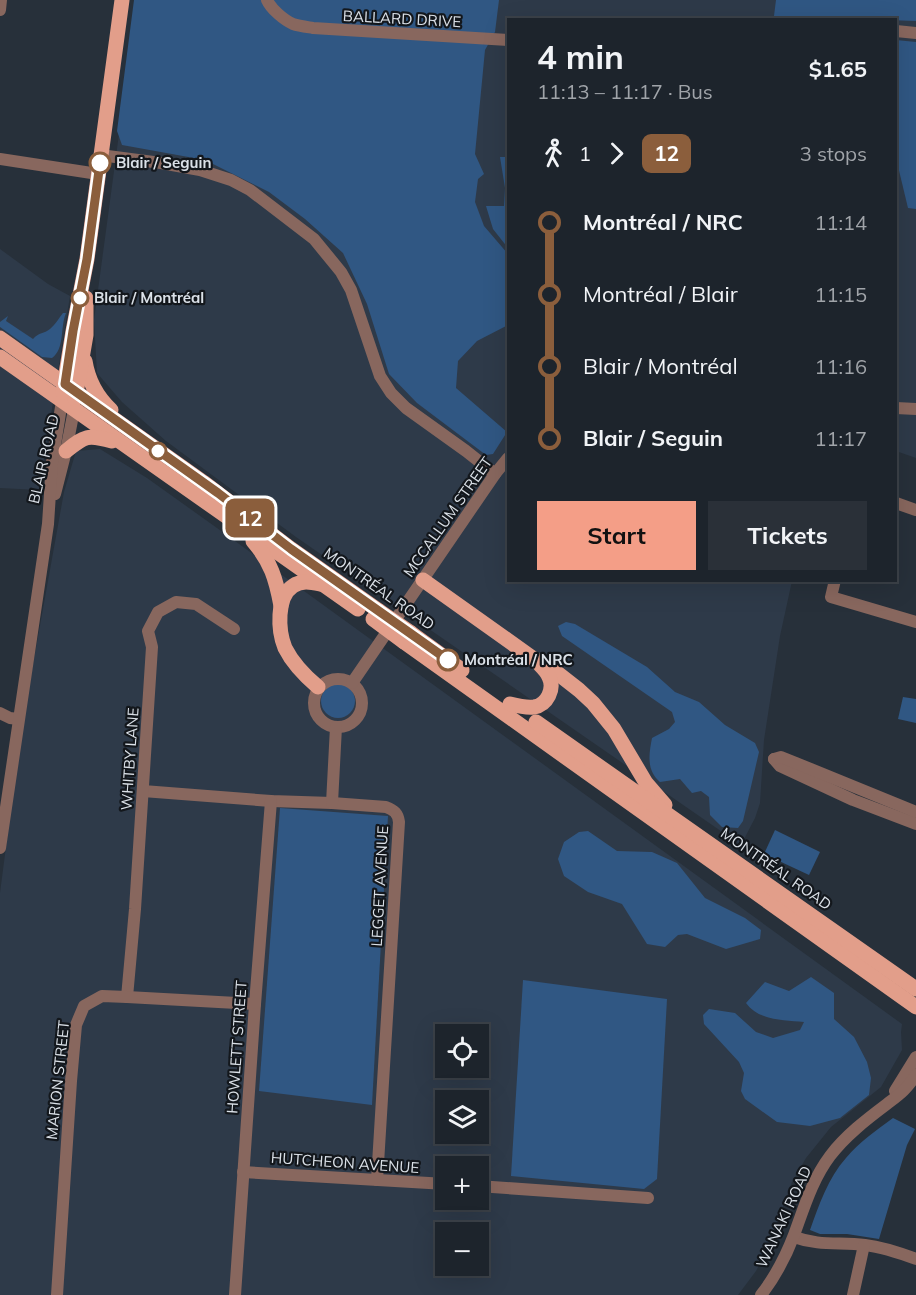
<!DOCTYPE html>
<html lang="en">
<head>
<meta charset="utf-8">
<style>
	:root { --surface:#1d242c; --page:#2a3038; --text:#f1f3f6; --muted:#a0a4a9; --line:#3b4148; --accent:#f49e87 }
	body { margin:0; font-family:Mulish,sans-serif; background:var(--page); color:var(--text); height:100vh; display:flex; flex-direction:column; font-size:22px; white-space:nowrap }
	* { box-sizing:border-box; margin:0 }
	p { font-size:20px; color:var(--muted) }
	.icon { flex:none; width:33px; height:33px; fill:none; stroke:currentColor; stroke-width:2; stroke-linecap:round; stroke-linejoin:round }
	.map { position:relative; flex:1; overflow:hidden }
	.details { position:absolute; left:507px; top:18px; width:390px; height:564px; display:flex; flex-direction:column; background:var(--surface); border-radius:0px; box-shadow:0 6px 24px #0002,0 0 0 2px var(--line) }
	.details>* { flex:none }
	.badge { padding:0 12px; border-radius:9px; font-size:21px; line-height:39px }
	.controls { position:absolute; left:435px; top:1024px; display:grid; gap:12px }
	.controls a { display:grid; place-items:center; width:54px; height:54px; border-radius:0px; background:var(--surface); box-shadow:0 6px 24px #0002,0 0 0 2px var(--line); font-size:30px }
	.map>.badge { position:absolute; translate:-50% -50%; box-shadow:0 0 0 3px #fff }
	.legs { display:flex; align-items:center; gap:9px; height:66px; padding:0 30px; font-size:20px }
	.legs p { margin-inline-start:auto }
	.head { display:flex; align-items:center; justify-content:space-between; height:102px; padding:0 30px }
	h1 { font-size:33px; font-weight:700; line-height:45px }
	.button { display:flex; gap:12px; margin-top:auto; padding:12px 30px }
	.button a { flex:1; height:69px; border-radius:0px; background:var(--accent); color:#111; font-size:24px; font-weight:700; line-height:69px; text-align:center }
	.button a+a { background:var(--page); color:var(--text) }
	ul { padding:0 30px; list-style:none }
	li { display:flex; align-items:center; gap:21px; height:72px; font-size:22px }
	li i { display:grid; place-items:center; width:9px; height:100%; margin:0 8px; background:currentColor }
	li i::after { content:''; width:15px; height:15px; margin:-8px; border:4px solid; border-radius:50%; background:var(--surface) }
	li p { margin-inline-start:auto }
	li:first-child i { background:linear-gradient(#0000 50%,currentColor 0) }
	li:last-child i { background:linear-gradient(currentColor 50%,#0000 0) }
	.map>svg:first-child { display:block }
	.built { fill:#2e3a49; fill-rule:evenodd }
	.green { fill:#305783 }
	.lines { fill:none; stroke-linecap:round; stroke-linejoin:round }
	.minor { stroke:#88675e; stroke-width:12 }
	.major { stroke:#e29e8a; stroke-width:15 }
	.major-bridge { stroke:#e29e8a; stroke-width:15 }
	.line-1-casing { stroke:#fff; stroke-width:14 }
	.line-1 { stroke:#8b5e3c; stroke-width:9 }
	.stop-1-dot { fill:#fff; stroke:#8b5e3c; stroke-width:3 }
	.labels { text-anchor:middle; stroke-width:4.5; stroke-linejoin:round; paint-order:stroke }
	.street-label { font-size:15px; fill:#dbe1e8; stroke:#13171c }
	.stop-label { font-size:15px; font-weight:bold; fill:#dbe1e8; stroke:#13171c; text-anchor:start }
</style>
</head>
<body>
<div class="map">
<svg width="916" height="1295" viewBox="0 0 916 1295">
	<rect width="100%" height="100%" fill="#27303a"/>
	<!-- built -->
	<g class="built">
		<polygon points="137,0 916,0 916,458 896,451 896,20 508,20 508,580 792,581 780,636 764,740 760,803 755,818 741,845 296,537 166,441 122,402 97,373 94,320"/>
		<polygon points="0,249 48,284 70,296 39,490 0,488"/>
		<path d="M100,449l47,29 70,50 685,496 -1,8 1,18 -21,37 -50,40 -25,31 -14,24 -24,66 -12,23 -18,24h-738v-402l21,-162 43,-239 12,-41zM446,1035h32v33h-32zM446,1101h32v33h-32zM446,1167h32v33h-32zM446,1233h32v33h-32z"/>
	</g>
	<!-- green -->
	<g class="green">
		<polygon points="134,0 499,0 495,32 485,50 475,154 484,174 478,179 475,202 484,226 508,254 508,325 477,341 458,361 456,388 507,432 493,454 486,455 417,403 389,374 367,304 343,253 305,219 269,192 205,160 122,145 117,131"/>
		<polygon points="776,0 916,0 916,21 774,16"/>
		<polygon points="896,40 916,42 916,209 908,208 896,158"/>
		<polygon points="500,157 508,157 508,248 493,229 486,206 504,206 505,188"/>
		<path d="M63,313h3c-6,14 -1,36 -14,45l-10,-1 -42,-30v-5l8,-6 -2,5 27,18c6,-7 11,-5 17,-10 5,-4 9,-11 13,-16z"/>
		<path d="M566,622l9,2 72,43 28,25 24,10 26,23 30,18 4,9 -16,69 -5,7 -16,-1 -12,-12 -1,-18 -8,-6 -9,2 -12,-14 -20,3c-14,-12 -11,-28 -8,-44l17,-9 6,-7 -3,-10 -110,-76 -4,-10z"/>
		<circle cx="338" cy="701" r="17"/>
		<polygon points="903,697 916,699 916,723 898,719"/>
		<polygon points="280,808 388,816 372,1105 259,1091"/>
		<polygon points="775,830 820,852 809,875 764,854"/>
		<polygon points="588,831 617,851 652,852 677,863 705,898 745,918 761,930 760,939 726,949 687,934 678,935 665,947 647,944 622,904 588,892 564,876 558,859 564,842 579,832"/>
		<path d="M811,977l23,16v26l20,18 13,25 4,16 -2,17 -29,23 -30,8 -33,-4 -32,-23 -4,-8 3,-18 -5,-11 -35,-38 -1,-9 6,-6 26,4 21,19 17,6 27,-8 4,-8c-20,-2 -45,-1 -58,-19l19,-21 24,9z"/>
		<polygon points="523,980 667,999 657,1179 644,1189 511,1176"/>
		<path d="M893,1118l22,11 -8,16 -28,94 -32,-5h-27l-10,-4c9,-25 18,-52 36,-72 13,-16 31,-28 47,-40z"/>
	</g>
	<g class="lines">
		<!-- minor -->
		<g class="minor">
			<path d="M267,0c4,9 17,20 26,24 6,2 14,3 20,4l195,12"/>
			<polyline points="0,10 1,0"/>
			<polyline points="896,31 916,33"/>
			<polyline points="100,155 161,163 200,170 231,180 250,190 314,239 341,272 351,290 380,376 391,393 406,408 466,451 495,474"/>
			<polyline points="0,159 98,174"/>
			<polyline points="896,408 916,409"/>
			<polyline points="55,494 66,451 74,410"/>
			<polyline points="896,503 916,510"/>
			<polyline points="835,580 831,597 916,622"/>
			<circle cx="338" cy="703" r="24"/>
			<polyline points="352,683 495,474 508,458"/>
			<polyline points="0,713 10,718 18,719"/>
			<polyline points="774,759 780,766 853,800 916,824"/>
			<polyline points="774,759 781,757 796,763 916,812"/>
			<path d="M143,791l128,10 61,2 54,4c8,3 12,6 13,15l-22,358"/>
			<polyline points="332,803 336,727"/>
			<polyline points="0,848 48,524 52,463 62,401"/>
			<polyline points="127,997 135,909 152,647 148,631 158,612 176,602 196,604 234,629"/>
			<polyline points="895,1091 916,1057"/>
			<polyline points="243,1172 446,1184"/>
			<polyline points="478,1186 648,1198"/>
			<path d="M794,1237c25,9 45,5 71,8 17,2 35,8 51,14"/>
			<polyline points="57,1295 71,1081 76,1025 84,1006 102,996 127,997 255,1004"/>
			<polyline points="235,1295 255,1004 271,801"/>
			<path d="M761,1295c14,-18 25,-39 33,-60 10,-27 18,-55 36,-79 15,-20 37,-37 57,-52 13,-10 19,-14 29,-29"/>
			<polyline points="853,1295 864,1245"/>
		</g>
		<!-- major -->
		<g class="major">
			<polyline points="0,338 203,482 291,549 379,611"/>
			<polyline points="0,357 358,609"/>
			<path d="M85,361c3,19 11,35 26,49"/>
			<polyline points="63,392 73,331 87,259 122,0"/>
			<polyline points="75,399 86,335 86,298"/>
			<path d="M66,451c19,-15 21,-17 46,-10"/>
			<path d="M253,541c18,21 23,38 28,65"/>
			<polyline points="423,580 534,659 556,672 579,690 593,703 614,729 646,783 665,805"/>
			<polyline points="411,633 462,670"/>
			<polyline points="404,642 916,1007"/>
			<path d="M318,687c-13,-11 -25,-23 -33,-39 -7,-17 -9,-51 8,-62 8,-6 18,-4 27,-2"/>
			<path d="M510,704c8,2 16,4 24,3 13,-2 21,-18 15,-30 -2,-5 -5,-8 -9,-12"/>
			<polyline points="536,722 916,989"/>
		</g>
		<!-- major-bridge -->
		<g class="major-bridge">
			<polyline points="379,611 411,633"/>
			<polyline points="373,619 404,642"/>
		</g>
	</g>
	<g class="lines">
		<defs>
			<polyline id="line-1" points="100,163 87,259 73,331 65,384 218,493 291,549 448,660"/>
		</defs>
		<!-- line-1 casing -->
		<use href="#line-1" class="line-1-casing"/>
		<!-- line-1 -->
		<use href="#line-1" class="line-1"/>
	</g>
	<!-- markers -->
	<g class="stop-1-dot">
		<circle cx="100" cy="163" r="10"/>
		<circle cx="80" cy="298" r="8"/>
		<circle cx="158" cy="451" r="8"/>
		<circle cx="448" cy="660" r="10"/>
	</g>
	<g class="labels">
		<!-- street labels -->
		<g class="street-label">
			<text transform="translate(402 19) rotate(3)" y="5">BALLARD DRIVE</text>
			<text transform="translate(44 459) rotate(-77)" y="5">BLAIR ROAD</text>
			<text transform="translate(448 517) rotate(-55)" y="5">MCCALLUM STREET</text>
			<text transform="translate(379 589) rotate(35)" y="5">MONTRÉAL ROAD</text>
			<text transform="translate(130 759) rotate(-86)" y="5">WHITBY LANE</text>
			<text transform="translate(776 869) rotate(35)" y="5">MONTRÉAL ROAD</text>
			<text transform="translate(380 886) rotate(-87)" y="5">LEGGET AVENUE</text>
			<text transform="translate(237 1047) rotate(-86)" y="5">HOWLETT STREET</text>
			<text transform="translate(58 1080) rotate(-84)" y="5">MARION STREET</text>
			<text transform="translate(345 1163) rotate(4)" y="5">HUTCHEON AVENUE</text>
			<text transform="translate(784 1217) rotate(-65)" y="5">WANAKI ROAD</text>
		</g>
		<!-- stop labels -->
		<g class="stop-label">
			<text x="116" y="168">Blair / Seguin</text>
			<text x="94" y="303">Blair / Montréal</text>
			<text x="464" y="665">Montréal / NRC</text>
		</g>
	</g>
</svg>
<div class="controls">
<a><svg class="icon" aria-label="locate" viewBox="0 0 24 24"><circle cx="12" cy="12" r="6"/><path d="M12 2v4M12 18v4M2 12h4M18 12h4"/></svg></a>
<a><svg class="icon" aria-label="layers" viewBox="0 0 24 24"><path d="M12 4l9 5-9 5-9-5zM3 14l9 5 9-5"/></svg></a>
<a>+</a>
<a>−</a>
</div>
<b class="badge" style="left:250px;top:518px;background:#8b5e3c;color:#fff">12</b>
<section class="details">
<div class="head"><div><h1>4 min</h1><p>11:13 – 11:17 · Bus</p></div><b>$1.65</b></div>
<div class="legs"><svg class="icon" aria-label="walk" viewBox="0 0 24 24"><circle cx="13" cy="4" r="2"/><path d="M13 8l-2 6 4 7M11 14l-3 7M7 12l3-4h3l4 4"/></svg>1<svg class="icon" aria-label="forward" viewBox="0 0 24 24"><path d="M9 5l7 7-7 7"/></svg><b class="badge" style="background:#8b5e3c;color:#fff">12</b><p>3 stops</p></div>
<ul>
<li><i style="color:#8b5e3c"></i><b>Montréal / NRC</b><p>11:14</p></li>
<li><i style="color:#8b5e3c"></i><span>Montréal / Blair</span><p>11:15</p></li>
<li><i style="color:#8b5e3c"></i><span>Blair / Montréal</span><p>11:16</p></li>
<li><i style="color:#8b5e3c"></i><b>Blair / Seguin</b><p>11:17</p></li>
</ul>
<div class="button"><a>Start</a><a>Tickets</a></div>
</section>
</div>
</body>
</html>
